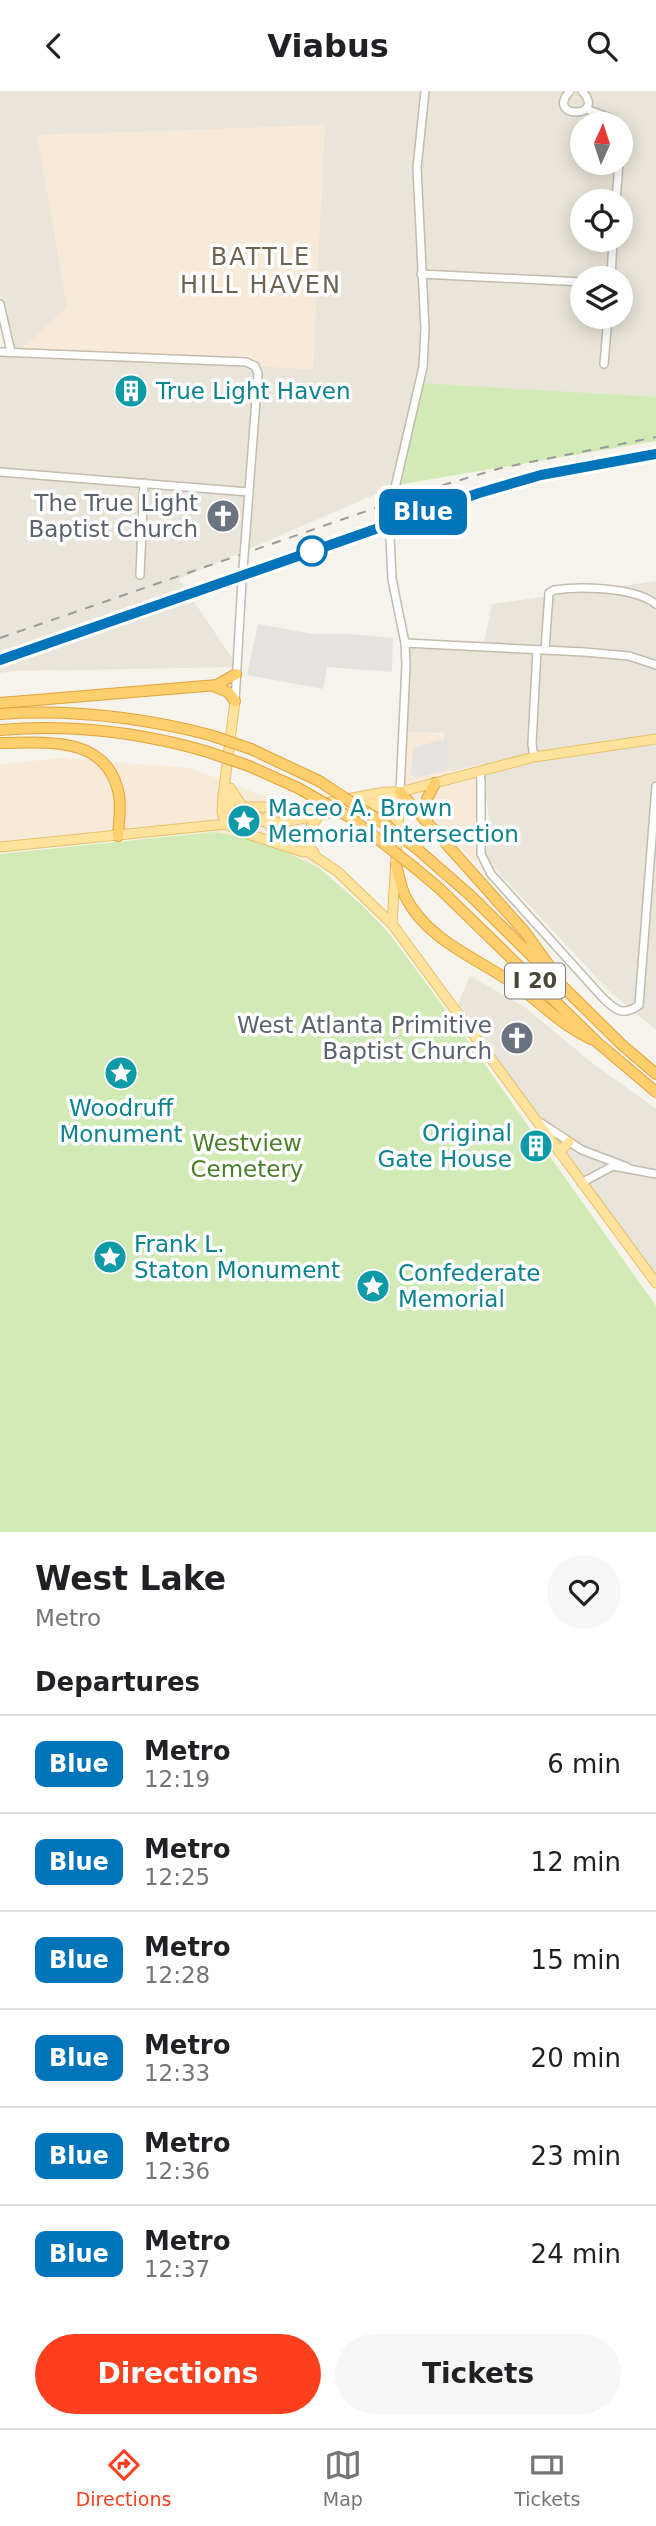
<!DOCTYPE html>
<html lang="en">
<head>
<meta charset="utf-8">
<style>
	:root { --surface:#fff; --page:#f6f6f6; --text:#202124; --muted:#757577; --line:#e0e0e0; --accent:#fc3f1d }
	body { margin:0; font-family:"DejaVu Sans",sans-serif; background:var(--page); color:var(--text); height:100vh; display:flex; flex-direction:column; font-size:26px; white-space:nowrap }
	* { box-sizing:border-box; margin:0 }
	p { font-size:23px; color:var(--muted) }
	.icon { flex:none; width:38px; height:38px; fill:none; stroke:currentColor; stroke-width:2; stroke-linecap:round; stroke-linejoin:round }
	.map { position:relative; height:1441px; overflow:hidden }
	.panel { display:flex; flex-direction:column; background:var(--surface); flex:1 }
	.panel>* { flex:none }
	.badge { padding:0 14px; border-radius:10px; font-size:24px; line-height:46px }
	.needle { width:46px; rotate:3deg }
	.controls { position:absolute; left:570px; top:21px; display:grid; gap:14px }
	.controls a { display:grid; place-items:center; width:63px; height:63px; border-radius:50%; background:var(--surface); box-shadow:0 4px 18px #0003; font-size:35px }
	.map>.badge { position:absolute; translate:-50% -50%; box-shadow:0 0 0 4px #fff }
	h2 { padding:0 35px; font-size:26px; line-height:63px }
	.round { display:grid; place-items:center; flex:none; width:74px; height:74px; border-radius:37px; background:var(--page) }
	.overview { display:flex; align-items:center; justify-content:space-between; height:119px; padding:0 35px }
	h1 { font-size:33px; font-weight:700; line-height:52px }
	.button { display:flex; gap:14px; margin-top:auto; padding:14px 35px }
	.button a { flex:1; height:80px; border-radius:42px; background:var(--accent); color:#fff; font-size:28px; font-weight:700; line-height:80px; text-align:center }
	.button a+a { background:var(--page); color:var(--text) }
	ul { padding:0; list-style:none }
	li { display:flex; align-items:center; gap:21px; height:98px; padding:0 35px; border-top:2px solid var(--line) }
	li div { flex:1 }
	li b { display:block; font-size:26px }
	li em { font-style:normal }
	li .badge { min-width:77px; font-weight:700; text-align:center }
	header { display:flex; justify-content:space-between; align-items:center; height:91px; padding:0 35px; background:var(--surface); font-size:32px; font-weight:700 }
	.tabs { display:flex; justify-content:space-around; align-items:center; height:98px; border-top:2px solid var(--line); background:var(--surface); font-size:19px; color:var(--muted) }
	.tabs a { display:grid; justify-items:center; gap:4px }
	.tabs .on { color:var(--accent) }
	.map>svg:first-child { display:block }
	.residential { fill:#eae5da; fill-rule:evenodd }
	.commercial { fill:#f7ead8 }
	.green { fill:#d2eab5 }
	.parking { fill:#e5e3e0 }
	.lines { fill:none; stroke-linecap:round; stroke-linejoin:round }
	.minor-casing { stroke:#c2bbae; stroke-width:10 }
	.major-casing { stroke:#e6c16a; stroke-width:11 }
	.highway-casing { stroke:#e0a43c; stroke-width:12 }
	.minor { stroke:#fff; stroke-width:7 }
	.major { stroke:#ffe39c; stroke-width:9 }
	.highway { stroke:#ffcf6e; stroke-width:10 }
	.rail { stroke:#9a9a9a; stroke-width:2; stroke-dasharray:9 9; stroke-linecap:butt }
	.minor-bridge-casing { stroke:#c2bbae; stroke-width:10; stroke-linecap:butt }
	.highway-bridge-casing { stroke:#e0a43c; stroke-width:12; stroke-linecap:butt }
	.minor-bridge { stroke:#fff; stroke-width:7 }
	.highway-bridge { stroke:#ffcf6e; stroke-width:10 }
	.line-casing { stroke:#fff; stroke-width:16 }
	.line { stroke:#0274ba; stroke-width:10 }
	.stop-dot { fill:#fff; stroke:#0274ba; stroke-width:3.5 }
	.labels { text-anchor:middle; stroke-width:7; stroke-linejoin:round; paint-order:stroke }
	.shield { fill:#fff; stroke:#817c74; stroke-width:2 }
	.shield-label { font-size:21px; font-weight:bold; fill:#4b4439 }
	.culture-label { font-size:23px; fill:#0d838f; stroke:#fff; text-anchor:start }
	.worship-label { font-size:23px; fill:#5b616d; stroke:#fff; text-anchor:end }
	.park-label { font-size:23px; fill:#4a7f2a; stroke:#fff }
	.neighbourhood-label { font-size:24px; letter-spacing:2px; fill:#6e6250; stroke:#fff }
</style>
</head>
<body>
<header><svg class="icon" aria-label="back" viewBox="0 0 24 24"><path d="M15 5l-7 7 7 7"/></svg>Viabus<svg class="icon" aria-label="search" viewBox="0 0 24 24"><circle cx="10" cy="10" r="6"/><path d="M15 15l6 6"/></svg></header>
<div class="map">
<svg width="656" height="1441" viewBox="0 0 656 1441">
	<rect width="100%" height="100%" fill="#f6f3ec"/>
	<!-- residential -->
	<g class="residential">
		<path d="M0,0h656v306l-259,88 -218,94 59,88 -221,4 -17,2v-319h15l-15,-59zM583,33h38v39h-38zM583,110h38v39h-38zM583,187h38v39h-38zM67,217l246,61 -297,-15z"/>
		<polygon points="656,490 656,939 609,900 485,767 489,728 482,673 450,681 443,642 405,641 403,620 402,553 483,557 492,513"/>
		<polygon points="470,885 526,917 591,971 656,1018 656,1196 456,917"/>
	</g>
	<!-- commercial -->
	<g class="commercial">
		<polygon points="325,34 313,278 15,264 67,216 37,44"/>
		<polygon points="407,641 442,644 449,683 476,676 479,690 476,752 477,773 416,712 404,695"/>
		<polygon points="63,667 190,677 288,714 318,776 257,748 213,741 0,756 0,673"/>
	</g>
	<!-- green -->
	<g class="green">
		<polygon points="419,292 656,306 656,350 397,394"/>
		<polygon points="213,741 257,748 318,776 363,815 388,841 454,930 656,1215 656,1441 0,1441 0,763"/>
	</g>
	<!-- parking -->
	<g class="parking">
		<polygon points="258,533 313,543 348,543 393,547 392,581 327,576 323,598 247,584"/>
		<polygon points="448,647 449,679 414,687 411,684 413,657"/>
	</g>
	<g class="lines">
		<defs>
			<g id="minor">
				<path d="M570,0c-26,28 38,28 12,0"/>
				<polyline points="586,18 613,28 618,33"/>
				<polyline points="616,110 619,72"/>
				<polyline points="421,183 583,191"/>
				<polyline points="611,187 613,149"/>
				<polyline points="0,213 11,261"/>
				<polyline points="0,261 246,271 255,275 258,282 246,440"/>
				<polyline points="604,273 608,226"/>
				<polyline points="0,381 249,401"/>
				<polyline points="394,401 423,276 425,238 417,77 425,0"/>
				<polyline points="390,445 392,488 405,552 406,574 400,701"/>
				<polyline points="140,484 144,392"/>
				<polyline points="405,552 584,561 629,565 656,574"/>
				<path d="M545,559l4,-57 5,-3c26,-4 80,-3 102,14"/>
				<polyline points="235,610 242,490"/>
				<polyline points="534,666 532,653 537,559"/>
				<path d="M480,681l1,9v73l10,20 111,123c13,13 21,20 37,8l17,-219"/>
				<polyline points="541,1032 582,1059 627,1076"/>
				<polyline points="581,1092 613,1075 656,1083"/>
			</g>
			<g id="major">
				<polyline points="230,697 242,715 338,781 392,833 656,1192"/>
				<polyline points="373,714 390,719 397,730"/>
				<polyline points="247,716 278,716"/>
				<polyline points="263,730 272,722 385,701 400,701 534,666 656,648"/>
				<polyline points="226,731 230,715 230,700"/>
				<polyline points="226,733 222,721 223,705 235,610"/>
				<polyline points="227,734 248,743 303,761"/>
				<polyline points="0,756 226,733 263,730 281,732 371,713 388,709 400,701"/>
				<polyline points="314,762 309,755 306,743 318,726"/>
				<polyline points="392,833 400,701"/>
				<polyline points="559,1061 569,1051"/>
			</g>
			<g id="highway">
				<polyline points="213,595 228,601 235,610"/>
				<polyline points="0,612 217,594 236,583"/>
				<path d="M0,623c72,-5 140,3 210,21"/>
				<path d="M0,639c71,-6 140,2 208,22"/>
				<path d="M0,652c43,0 102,-8 117,44 5,15 2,33 1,49"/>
				<polyline points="251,658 319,690"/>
				<polyline points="249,675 298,697"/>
				<polyline points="400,701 525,841 553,880"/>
				<polyline points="427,730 427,708 435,692"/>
				<polyline points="416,757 471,805 621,953 656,983"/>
				<path d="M396,774c3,10 5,22 9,31 23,46 73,62 112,90 25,18 46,40 74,53"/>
				<polyline points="415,777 440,798 598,952 656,1001"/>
			</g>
		</defs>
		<!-- minor casing -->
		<use href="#minor" class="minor-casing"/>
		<!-- major casing -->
		<use href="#major" class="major-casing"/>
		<!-- highway casing -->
		<use href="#highway" class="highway-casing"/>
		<!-- minor -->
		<use href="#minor" class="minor"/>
		<!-- major -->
		<use href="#major" class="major"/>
		<!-- highway -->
		<use href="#highway" class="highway"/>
		<!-- rail -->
		<g class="rail">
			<polyline points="375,434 540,380 656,359"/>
			<polyline points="0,547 433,397 501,377 656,346"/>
			<polyline points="0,569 209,496"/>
		</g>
		<defs>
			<g id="minor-bridge">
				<polyline points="390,445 394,401"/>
				<polyline points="242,490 246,440"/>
			</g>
			<g id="highway-bridge">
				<polyline points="210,644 251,658"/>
				<polyline points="208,661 249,675"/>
				<polyline points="319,690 383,732 416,757"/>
				<polyline points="298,697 351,727 415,777"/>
			</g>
		</defs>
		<!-- minor-bridge casing -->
		<use href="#minor-bridge" class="minor-bridge-casing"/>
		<!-- highway-bridge casing -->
		<use href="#highway-bridge" class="highway-bridge-casing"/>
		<!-- minor-bridge -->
		<use href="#minor-bridge" class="minor-bridge"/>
		<!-- highway-bridge -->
		<use href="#highway-bridge" class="highway-bridge"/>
	</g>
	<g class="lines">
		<defs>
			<polyline id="line" points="0,569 479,402 541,384 656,363"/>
		</defs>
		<!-- line casing -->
		<use href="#line" class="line-casing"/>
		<!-- line -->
		<use href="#line" class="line"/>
	</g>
	<!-- icons -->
	<defs>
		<symbol id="building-disc" viewBox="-11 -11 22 22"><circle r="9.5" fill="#0f9aa8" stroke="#fff"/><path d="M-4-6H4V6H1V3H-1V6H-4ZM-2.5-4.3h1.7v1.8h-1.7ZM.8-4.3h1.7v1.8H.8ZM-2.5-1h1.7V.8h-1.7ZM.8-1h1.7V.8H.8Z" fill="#fff"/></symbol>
		<symbol id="church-disc" viewBox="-11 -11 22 22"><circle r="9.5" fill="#6b7280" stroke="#fff"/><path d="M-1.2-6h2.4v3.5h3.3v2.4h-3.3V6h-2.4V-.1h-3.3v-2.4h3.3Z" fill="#fff"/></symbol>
		<symbol id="sight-disc" viewBox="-11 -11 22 22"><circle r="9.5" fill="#0f9aa8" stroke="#fff"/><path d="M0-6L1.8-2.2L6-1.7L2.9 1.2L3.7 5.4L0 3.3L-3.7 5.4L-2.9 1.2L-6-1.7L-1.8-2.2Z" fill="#fff"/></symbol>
	</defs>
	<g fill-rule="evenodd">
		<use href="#building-disc" x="112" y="281" width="38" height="38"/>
		<use href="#church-disc" x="204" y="406" width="38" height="38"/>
		<use href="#sight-disc" x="225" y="711" width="38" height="38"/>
		<use href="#church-disc" x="498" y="928" width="38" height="38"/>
		<use href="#sight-disc" x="102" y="963" width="38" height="38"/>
		<use href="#building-disc" x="517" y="1036" width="38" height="38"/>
		<use href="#sight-disc" x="91" y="1147" width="38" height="38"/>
		<use href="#sight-disc" x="354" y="1176" width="38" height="38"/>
	</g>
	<!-- markers -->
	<circle class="stop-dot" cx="312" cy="460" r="14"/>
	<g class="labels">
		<!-- shield labels -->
		<rect class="shield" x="505" y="872.5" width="60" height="35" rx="5"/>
		<g class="shield-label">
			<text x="535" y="897">I 20</text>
		</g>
		<!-- culture labels -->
		<g class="culture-label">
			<text x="156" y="308">True Light Haven</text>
			<text x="268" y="725">Maceo A. Brown<tspan x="268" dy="26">Memorial Intersection</tspan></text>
			<text x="121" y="1025" text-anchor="middle">Woodruff<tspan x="121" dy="26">Monument</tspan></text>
			<text x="512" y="1050" text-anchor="end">Original<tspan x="512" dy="26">Gate House</tspan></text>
			<text x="134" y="1161">Frank L.<tspan x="134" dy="26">Staton Monument</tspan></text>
			<text x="398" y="1190">Confederate<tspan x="398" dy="26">Memorial</tspan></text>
		</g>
		<!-- worship labels -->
		<g class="worship-label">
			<text x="198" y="420">The True Light<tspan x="198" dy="26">Baptist Church</tspan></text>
			<text x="492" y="942">West Atlanta Primitive<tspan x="492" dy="26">Baptist Church</tspan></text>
		</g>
		<!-- park labels -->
		<g class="park-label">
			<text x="247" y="1060">Westview<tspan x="247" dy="26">Cemetery</tspan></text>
		</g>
		<!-- neighbourhood labels -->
		<g class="neighbourhood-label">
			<text x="261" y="174">BATTLE<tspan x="261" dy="28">HILL HAVEN</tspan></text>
		</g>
	</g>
</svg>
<div class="controls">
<a><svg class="needle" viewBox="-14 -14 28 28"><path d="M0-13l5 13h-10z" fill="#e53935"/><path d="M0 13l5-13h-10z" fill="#757577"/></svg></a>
<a><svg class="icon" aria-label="locate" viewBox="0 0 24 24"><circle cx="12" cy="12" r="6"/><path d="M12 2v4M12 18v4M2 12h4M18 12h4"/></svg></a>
<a><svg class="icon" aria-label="layers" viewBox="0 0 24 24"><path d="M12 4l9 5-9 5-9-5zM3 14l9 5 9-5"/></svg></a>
</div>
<b class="badge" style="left:423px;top:421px;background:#0274ba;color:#fff">Blue</b>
</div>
<section class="panel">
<div class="overview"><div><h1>West Lake</h1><p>Metro</p></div><a class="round"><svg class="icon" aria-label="heart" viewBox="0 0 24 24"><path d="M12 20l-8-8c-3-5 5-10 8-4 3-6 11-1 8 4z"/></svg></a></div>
<h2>Departures</h2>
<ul>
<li><span class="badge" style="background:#0274ba;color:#fff">Blue</span><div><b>Metro</b><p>12:19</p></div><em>6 min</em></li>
<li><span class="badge" style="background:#0274ba;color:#fff">Blue</span><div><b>Metro</b><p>12:25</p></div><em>12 min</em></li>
<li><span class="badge" style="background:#0274ba;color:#fff">Blue</span><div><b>Metro</b><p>12:28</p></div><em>15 min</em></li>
<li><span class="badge" style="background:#0274ba;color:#fff">Blue</span><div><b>Metro</b><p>12:33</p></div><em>20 min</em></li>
<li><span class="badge" style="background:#0274ba;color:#fff">Blue</span><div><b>Metro</b><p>12:36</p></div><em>23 min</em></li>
<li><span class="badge" style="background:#0274ba;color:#fff">Blue</span><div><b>Metro</b><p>12:37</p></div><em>24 min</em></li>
</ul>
<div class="button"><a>Directions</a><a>Tickets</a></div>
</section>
<nav class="tabs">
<a class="on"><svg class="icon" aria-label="directions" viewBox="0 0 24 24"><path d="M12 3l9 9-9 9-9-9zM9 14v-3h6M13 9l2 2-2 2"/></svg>Directions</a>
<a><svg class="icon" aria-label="map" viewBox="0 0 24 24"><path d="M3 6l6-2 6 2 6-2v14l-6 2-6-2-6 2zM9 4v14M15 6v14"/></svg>Map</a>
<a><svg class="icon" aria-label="tickets" viewBox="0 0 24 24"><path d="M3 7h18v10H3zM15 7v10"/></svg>Tickets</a>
</nav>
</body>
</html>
